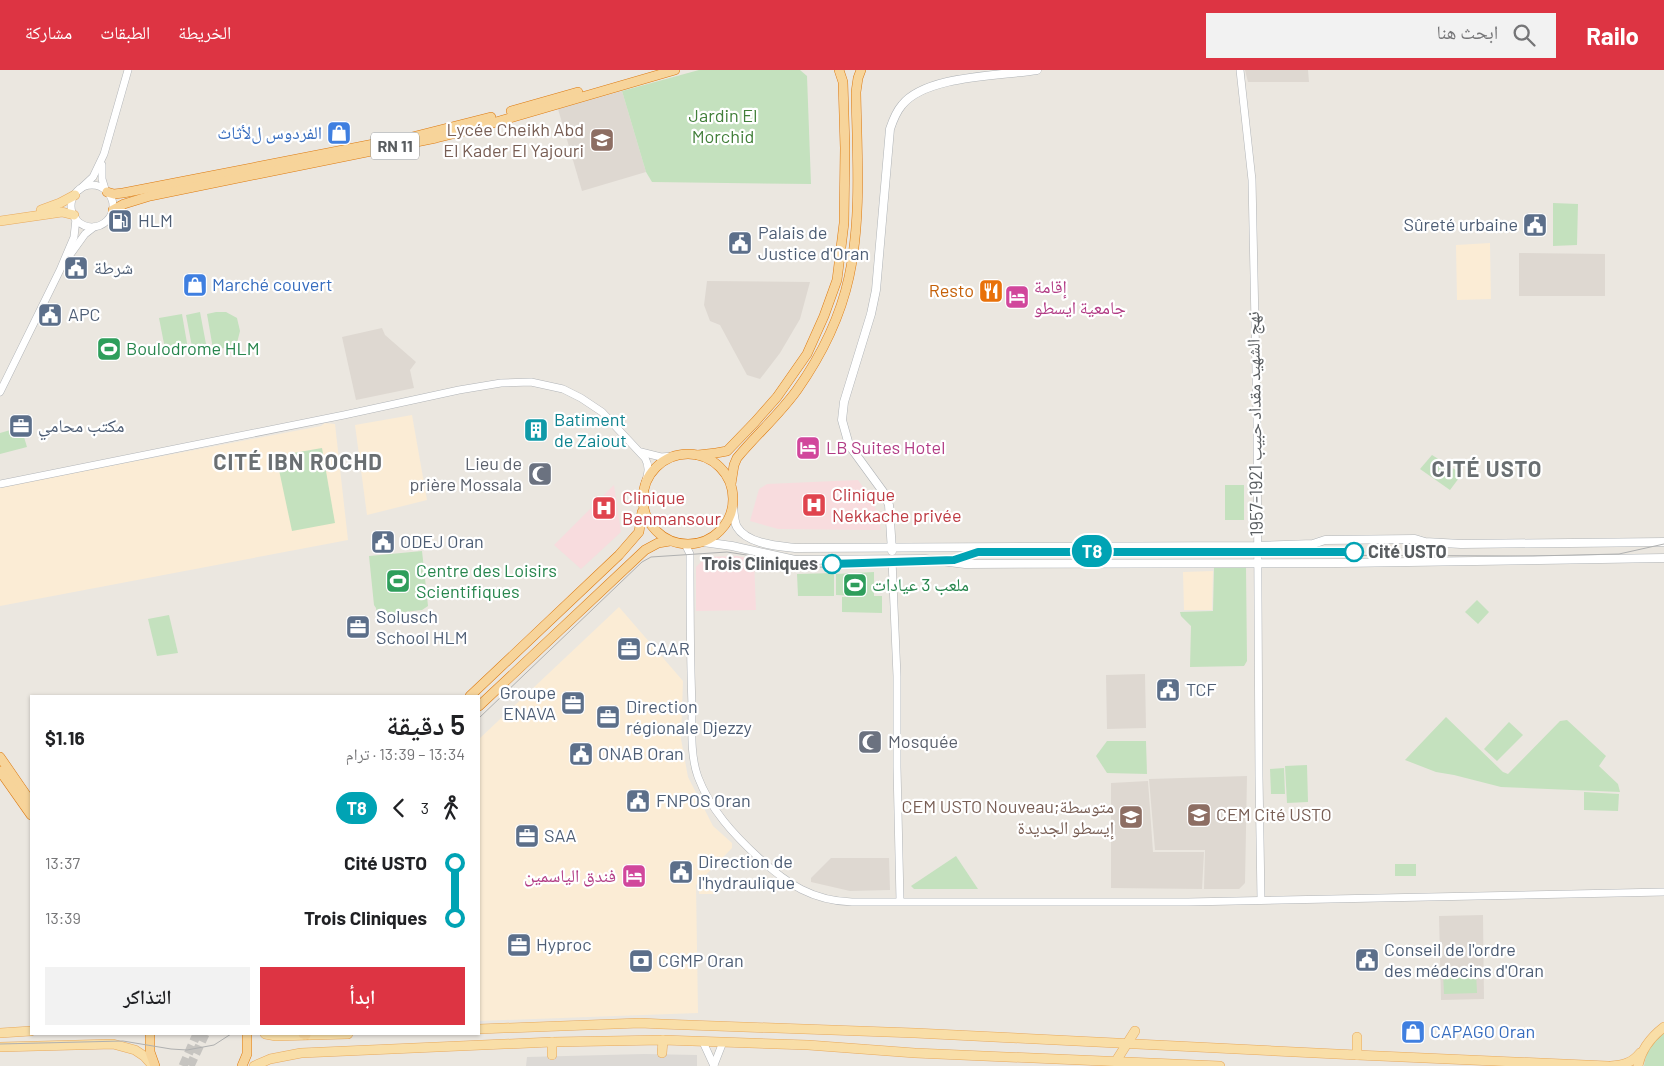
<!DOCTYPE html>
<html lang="ar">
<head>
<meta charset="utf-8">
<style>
	:root { --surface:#fff; --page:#f2f2f2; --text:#202124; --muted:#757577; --accent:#dd3443 }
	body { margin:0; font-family:Barlow,"Noto Naskh Arabic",sans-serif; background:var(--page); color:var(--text); direction:rtl; height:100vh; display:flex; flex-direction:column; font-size:19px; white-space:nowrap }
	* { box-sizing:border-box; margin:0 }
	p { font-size:16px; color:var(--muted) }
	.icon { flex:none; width:28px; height:28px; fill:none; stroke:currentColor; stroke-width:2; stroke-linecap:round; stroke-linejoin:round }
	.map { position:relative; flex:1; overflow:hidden; direction:ltr }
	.side { position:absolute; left:30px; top:625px; width:450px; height:340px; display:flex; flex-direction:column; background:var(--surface); border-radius:0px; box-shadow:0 1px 4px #0004; direction:rtl }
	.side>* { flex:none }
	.badge { padding:0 10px; border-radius:16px; font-size:18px; line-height:32px }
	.map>.badge { position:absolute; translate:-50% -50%; box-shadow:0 0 0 2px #fff }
	.legs { display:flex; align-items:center; gap:8px; height:55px; padding:0 15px; font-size:16px }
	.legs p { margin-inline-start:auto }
	.summary { display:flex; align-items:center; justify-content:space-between; height:85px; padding:0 15px }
	h1 { font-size:28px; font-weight:600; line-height:38px }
	.cta { display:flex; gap:10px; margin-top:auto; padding:10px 15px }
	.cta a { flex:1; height:58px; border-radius:0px; background:var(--accent); color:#fff; font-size:20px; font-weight:600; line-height:58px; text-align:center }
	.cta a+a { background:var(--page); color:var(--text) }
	ul { padding:0 15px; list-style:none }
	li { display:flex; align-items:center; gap:18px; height:55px; font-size:19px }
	li i { display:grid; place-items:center; width:8px; height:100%; margin:0 6px; background:currentColor }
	li i::after { content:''; width:12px; height:12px; margin:-6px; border:4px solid; border-radius:50%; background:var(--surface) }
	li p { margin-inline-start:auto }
	li:first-child i { background:linear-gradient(#0000 50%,currentColor 0) }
	li:last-child i { background:linear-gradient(currentColor 50%,#0000 0) }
	header { display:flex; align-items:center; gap:30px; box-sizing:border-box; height:70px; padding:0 25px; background:var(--accent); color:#fff }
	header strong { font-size:24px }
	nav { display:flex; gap:28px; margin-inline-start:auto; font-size:18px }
	.search { width:350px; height:45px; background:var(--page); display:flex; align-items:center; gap:12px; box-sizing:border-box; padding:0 18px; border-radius:0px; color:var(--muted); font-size:19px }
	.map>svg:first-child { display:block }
	.commercial { fill:#fbecd5 }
	.industrial { fill:#dcd9d5 }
	.education { fill:#ded8d1 }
	.medical { fill:#f8dcde }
	.green { fill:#c4e1be }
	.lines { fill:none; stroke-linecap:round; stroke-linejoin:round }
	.trunk-tunnel { stroke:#c6c4c0; stroke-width:9; stroke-dasharray:9 4.5; stroke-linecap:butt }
	.tertiary-casing { stroke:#b1b4b7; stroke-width:8 }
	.secondary-casing { stroke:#b0b4b7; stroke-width:9 }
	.primary-casing { stroke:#e7a95d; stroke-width:10 }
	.trunk-casing { stroke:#dc790f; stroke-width:10 }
	.tertiary { stroke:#fff; stroke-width:7 }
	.secondary { stroke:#fff; stroke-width:8 }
	.primary { stroke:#f9dea7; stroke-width:9 }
	.trunk { stroke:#f7d49a; stroke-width:9 }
	.tram { stroke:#afb0b0; stroke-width:1 }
	.line-1-casing { stroke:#fff; stroke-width:11 }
	.line-1 { stroke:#00a3b4; stroke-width:8 }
	.stop-1-dot { fill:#fff; stroke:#00a3b4; stroke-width:2.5 }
	.labels { text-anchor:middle; stroke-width:4.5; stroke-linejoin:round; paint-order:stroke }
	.shield { fill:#fff; stroke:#8b8e90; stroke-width:1 }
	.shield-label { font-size:16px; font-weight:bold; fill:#595d60 }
	.park-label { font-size:18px; fill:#417f39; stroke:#fff }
	.education-label { font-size:18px; fill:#785e54; stroke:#fff; text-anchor:end }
	.shop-label { font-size:18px; fill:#366cbe; stroke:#fff; text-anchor:start }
	.service-label { font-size:18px; fill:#4e5e75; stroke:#fff; text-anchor:start }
	.hotel-label { font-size:18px; fill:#b23c85; stroke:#fff; text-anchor:start }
	.food-label { font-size:18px; fill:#c56008; stroke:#fff; text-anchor:end }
	.leisure-label { font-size:18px; fill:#27864d; stroke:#fff; text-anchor:start }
	.culture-label { font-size:18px; fill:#0d838f; stroke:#fff; text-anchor:start }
	.street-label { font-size:18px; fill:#595d60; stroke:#fff }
	.worship-label { font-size:18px; fill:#5b616d; stroke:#fff; text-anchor:end }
	.health-label { font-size:18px; fill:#be3a42; stroke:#fff; text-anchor:start }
	.stop-label { font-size:18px; font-weight:bold; fill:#595d60; stroke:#fff; text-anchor:start }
	.district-label { font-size:22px; font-weight:bold; letter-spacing:1px; fill:#6a6f72; stroke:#fff }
</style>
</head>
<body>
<header>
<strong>Railo</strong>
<div class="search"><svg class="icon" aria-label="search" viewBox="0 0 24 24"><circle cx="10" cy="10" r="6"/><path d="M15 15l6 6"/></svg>ابحث هنا</div>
<nav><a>الخريطة</a><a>الطبقات</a><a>مشاركة</a></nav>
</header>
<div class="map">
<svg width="1664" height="996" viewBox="0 0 1664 996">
	<rect width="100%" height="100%" fill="#ebe7e0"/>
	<!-- commercial -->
	<g class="commercial">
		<polygon points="1490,173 1491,229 1457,230 1456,175"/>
		<polygon points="412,345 427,430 367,445 355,355"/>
		<polygon points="325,353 335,354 348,470 0,536 0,417 321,356"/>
		<polygon points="1213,501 1212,540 1184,540 1183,502"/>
		<polygon points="619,537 683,611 681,669 688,707 713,756 732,773 732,778 696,815 698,943 479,951 479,669"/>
		<polygon points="706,807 714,814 715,824 699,824 699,812"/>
	</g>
	<!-- industrial -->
	<polygon class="industrial" points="644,984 697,985 697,996 526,996 527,987"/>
	<!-- education -->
	<g class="education">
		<polygon points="1245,0 1308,0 1309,12 1248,12"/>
		<polygon points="622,21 646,102 582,121 558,39"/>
		<polygon points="1519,183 1605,184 1605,226 1519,226"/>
		<polygon points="707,211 810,212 800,249 780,283 760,309 747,305 720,255 710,251 704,235"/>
		<polygon points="382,258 385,265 416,292 410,300 414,318 356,330 342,267"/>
		<polygon points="1145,604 1146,658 1107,659 1106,605"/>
		<polygon points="1247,706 1245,813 1239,819 1204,819 1205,780 1155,780 1149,709"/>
		<polygon points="1148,711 1153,782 1204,782 1202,819 1111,818 1111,713"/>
		<polygon points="831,788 889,788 890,820 850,821 811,812 811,808"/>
		<polygon points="1483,845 1484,929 1441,930 1439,846"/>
	</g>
	<!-- medical -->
	<g class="medical">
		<polygon points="858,410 871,428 877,442 881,460 778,459 750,451 759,419 767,414"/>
		<polygon points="614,415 621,462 581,499 554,475"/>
		<polygon points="738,486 754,490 756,540 696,541 696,497 706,487"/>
	</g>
	<!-- green -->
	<g class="green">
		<polygon points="699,0 800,0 807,6 811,114 652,112 646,102 622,21"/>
		<polygon points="1553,133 1578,134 1577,175 1553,176"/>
		<polygon points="200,242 206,274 192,277 186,245"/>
		<polygon points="216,242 226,242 237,248 240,261 237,273 225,278 213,279 207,244"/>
		<polygon points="182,244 188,279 166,284 159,248"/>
		<polygon points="21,357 27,377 0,384 0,363"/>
		<polygon points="322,378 335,453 292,461 276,386"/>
		<polygon points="1432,385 1462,404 1450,420 1420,399"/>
		<rect x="1225" y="415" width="19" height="35"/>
		<polygon points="422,481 428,536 422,540 377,545 376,538 374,535 369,486"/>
		<polygon points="1214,497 1246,497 1247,591 1244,596 1190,597 1191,556 1181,546 1180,542 1213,541"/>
		<polygon points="874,502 874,526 882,526 882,543 842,542 842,527 858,526 836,525 836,504"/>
		<polygon points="834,503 834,526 798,526 797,504"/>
		<polygon points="1477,530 1489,542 1478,554 1465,542"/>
		<polygon points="169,545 178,583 157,586 148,549"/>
		<polygon points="1446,647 1503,702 1508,704 1560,651 1567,650 1606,686 1599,696 1618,714 1620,722 1501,717 1454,705 1436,702 1405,690"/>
		<polygon points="1509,652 1523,665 1497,691 1484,679"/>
		<polygon points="1107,671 1146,671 1147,704 1107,703 1096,686"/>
		<polygon points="1307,695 1308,732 1287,733 1285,696"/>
		<polygon points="1284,698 1285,724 1271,724 1270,699"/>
		<polygon points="1584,722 1619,724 1618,741 1584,740"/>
		<polygon points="956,786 978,819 914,819 911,816"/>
		<rect x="1395" y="794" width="21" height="12"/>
		<polygon points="1476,902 1477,923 1444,924 1443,903"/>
		<path d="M1664,963v33h-20c1,-14 10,-25 20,-33z"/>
	</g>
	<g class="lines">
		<!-- trunk-tunnel -->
		<g class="trunk-tunnel">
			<polyline points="183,996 197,964"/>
			<polyline points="190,996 205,964"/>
		</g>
		<defs>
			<g id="tertiary">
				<polyline points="1240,0 1252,110 1257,348 1259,707 1261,829"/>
				<polyline points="102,95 102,109 105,119"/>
				<circle cx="92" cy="136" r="21"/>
				<polyline points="79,120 93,107 104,84 128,0"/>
				<polyline points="67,189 85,164 94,157"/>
				<polyline points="0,322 60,200 74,167 76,149"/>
				<polyline points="641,382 661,387 673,386"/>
				<path d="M0,414l344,-69 115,-25 42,-7 30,-1 32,7 18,9 21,14 43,46c5,9 3,16 0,25"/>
				<path d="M685,474l5,10c0,51 0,101 2,152 0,23 -2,49 6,71 12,32 36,58 61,81 28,26 54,43 93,44h336l476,-10"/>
				<polyline points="892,490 897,606 897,697 900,831"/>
				<polyline points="703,972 714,996"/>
				<polyline points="714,995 723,972"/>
			</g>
			<g id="secondary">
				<path d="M733,438c1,6 1,14 4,19 10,17 41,19 58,21l462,-2 56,-2 12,-4 90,-1 10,3 36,2 203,-2"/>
				<polyline points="703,472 732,476 795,490 925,489 965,494 1342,493 1664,488"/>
				<path d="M892,481l-3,-46 -5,-12 -35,-48 -7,-25 2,-18 27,-88 5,-24 14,-161c3,-9 6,-17 12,-24 24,-30 99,-29 135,-35"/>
			</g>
			<g id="primary">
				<polyline points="41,140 60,133 75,125"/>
				<polyline points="0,151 62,142 74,145"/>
				<polyline points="479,959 640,953 661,954 915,963 1357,985 1608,996"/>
				<polyline points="0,963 31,961"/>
				<polyline points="265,964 276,966 348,964"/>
				<polyline points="1357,967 1357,985"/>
				<polyline points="552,972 552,985"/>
				<polyline points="0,977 113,974 135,980 144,986 153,996"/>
				<polyline points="662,983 663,970"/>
				<polyline points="1116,991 1135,961"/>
				<polyline points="254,996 270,989 301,983 552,972 663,970 808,975 915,983 1220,996"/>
				<path d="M1611,996c12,-1 21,-3 29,-13"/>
				<path d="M1638,996c3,-17 13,-29 26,-39"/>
			</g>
			<g id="trunk">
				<polyline points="511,41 578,22"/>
				<polyline points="412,67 491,47"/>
				<polyline points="107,122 114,124 123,123 384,72"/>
				<polyline points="113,140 124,134 150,126 436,68 465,61 675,0"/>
				<circle cx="688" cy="429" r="45"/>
				<polyline points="698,385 716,383 727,381 755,352 777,327 807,284 824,246 837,210 844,153 845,78 843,12 839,0"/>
				<path d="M731,414l3,-19 3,-7c19,-23 42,-43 60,-68 24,-34 43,-72 52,-113 13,-60 8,-124 7,-185l2,-14 3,-8"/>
				<polyline points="470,626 619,485 639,462 642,442"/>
				<polyline points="479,636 645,480 658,473 670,471"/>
				<polyline points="0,687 31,732"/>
				<polyline points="0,701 31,745"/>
				<polyline points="150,964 150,982 155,996"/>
				<polyline points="303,964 306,965"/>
				<polyline points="242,996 247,984 247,964"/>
			</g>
		</defs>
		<!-- tertiary casing -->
		<use href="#tertiary" class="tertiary-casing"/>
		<!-- secondary casing -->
		<use href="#secondary" class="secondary-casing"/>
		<!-- primary casing -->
		<use href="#primary" class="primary-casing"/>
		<!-- trunk casing -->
		<use href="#trunk" class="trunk-casing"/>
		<!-- tertiary -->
		<use href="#tertiary" class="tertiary"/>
		<!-- secondary -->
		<use href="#secondary" class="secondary"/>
		<!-- primary -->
		<use href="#primary" class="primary"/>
		<!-- trunk -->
		<use href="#trunk" class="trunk"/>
		<!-- tram -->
		<g class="tram">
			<polyline points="479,648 642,492 651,487 727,482 753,486 792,498 954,493 978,484 1533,486 1619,484 1664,474"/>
			<polyline points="0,974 123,971 171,979 187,980 214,975 231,964"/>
		</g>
	</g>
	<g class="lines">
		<defs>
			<polyline id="line-1" points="832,494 954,490 978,482 1354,482"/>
		</defs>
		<!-- line-1 casing -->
		<use href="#line-1" class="line-1-casing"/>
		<!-- line-1 -->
		<use href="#line-1" class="line-1"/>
	</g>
	<!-- icons -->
	<defs>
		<symbol id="shop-square" viewBox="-11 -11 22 22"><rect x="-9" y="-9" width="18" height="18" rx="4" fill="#3f7fe0" stroke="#fff"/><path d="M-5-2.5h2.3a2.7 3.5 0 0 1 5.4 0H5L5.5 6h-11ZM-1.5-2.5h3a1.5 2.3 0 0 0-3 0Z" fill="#fff"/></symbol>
		<symbol id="school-square" viewBox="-11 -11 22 22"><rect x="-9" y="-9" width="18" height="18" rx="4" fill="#8d6e63" stroke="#fff"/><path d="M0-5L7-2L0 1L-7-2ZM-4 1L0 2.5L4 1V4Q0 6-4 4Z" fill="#fff"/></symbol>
		<symbol id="fuel-square" viewBox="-11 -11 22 22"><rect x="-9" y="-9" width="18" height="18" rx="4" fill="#5c6f8a" stroke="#fff"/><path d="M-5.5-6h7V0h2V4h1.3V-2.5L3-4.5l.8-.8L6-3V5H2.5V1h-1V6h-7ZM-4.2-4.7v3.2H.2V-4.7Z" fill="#fff"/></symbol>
		<symbol id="civic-square" viewBox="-11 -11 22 22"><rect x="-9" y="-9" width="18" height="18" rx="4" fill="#5c6f8a" stroke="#fff"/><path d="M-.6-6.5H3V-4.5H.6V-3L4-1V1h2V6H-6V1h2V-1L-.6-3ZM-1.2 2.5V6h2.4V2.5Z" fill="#fff"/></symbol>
		<symbol id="restaurant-square" viewBox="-11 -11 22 22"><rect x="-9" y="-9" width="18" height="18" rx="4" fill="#e8710a" stroke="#fff"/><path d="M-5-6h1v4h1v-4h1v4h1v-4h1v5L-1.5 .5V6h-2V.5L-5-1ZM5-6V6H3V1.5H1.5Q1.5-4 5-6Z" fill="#fff"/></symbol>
		<symbol id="hotel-square" viewBox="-11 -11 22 22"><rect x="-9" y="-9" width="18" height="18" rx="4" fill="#d1479c" stroke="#fff"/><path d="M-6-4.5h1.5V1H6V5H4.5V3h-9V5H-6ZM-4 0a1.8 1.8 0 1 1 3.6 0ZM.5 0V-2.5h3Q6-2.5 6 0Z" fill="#fff"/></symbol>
		<symbol id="stadium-square" viewBox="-11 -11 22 22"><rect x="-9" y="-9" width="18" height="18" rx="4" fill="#2e9e5b" stroke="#fff"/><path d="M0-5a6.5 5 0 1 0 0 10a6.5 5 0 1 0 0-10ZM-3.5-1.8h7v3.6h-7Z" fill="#fff"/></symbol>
		<symbol id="office-square" viewBox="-11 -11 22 22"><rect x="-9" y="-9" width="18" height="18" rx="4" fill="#5c6f8a" stroke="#fff"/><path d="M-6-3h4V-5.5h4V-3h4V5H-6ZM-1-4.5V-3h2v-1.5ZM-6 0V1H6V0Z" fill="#fff"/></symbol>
		<symbol id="building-square" viewBox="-11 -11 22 22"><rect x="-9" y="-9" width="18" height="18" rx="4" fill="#0f9aa8" stroke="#fff"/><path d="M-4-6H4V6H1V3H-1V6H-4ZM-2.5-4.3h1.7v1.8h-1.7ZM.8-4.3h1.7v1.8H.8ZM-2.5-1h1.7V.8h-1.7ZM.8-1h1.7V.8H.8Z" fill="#fff"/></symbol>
		<symbol id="mosque-square" viewBox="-11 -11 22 22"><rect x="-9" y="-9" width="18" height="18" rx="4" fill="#6b7280" stroke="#fff"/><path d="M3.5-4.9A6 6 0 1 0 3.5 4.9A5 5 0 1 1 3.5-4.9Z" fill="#fff"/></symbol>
		<symbol id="hospital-square" viewBox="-11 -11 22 22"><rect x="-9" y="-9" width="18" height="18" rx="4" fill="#e0444e" stroke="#fff"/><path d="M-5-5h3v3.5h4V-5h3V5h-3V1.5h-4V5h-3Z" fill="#fff"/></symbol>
		<symbol id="bank-square" viewBox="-11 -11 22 22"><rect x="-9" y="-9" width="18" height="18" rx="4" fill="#5c6f8a" stroke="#fff"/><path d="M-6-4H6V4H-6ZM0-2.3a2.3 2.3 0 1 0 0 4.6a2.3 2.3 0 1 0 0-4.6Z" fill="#fff"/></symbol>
	</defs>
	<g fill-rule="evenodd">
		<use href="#shop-square" x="325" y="49" width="28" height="28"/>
		<use href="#school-square" x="588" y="56" width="28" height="28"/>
		<use href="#fuel-square" x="106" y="137" width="28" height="28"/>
		<use href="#civic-square" x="1521" y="141" width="28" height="28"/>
		<use href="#civic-square" x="726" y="159" width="28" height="28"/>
		<use href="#civic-square" x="62" y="184" width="28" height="28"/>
		<use href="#shop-square" x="181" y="201" width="28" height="28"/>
		<use href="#restaurant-square" x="977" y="207" width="28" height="28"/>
		<use href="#hotel-square" x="1003" y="213" width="28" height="28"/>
		<use href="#civic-square" x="36" y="231" width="28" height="28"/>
		<use href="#stadium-square" x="95" y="265" width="28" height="28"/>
		<use href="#office-square" x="7" y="342" width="28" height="28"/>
		<use href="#building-square" x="522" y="346" width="28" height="28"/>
		<use href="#hotel-square" x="794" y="364" width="28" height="28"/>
		<use href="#mosque-square" x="526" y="390" width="28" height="28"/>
		<use href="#hospital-square" x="800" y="421" width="28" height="28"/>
		<use href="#hospital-square" x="590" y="424" width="28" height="28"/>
		<use href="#civic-square" x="369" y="458" width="28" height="28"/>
		<use href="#stadium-square" x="384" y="497" width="28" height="28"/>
		<use href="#stadium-square" x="841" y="501" width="28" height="28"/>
		<use href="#office-square" x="344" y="543" width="28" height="28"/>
		<use href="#office-square" x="615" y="565" width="28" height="28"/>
		<use href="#civic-square" x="1154" y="606" width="28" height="28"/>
		<use href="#office-square" x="559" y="619" width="28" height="28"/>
		<use href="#office-square" x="594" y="633" width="28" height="28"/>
		<use href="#mosque-square" x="856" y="658" width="28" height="28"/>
		<use href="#civic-square" x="567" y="670" width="28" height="28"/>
		<use href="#civic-square" x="624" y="717" width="28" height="28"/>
		<use href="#school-square" x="1185" y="731" width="28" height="28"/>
		<use href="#school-square" x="1117" y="733" width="28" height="28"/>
		<use href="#office-square" x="513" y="752" width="28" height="28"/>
		<use href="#civic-square" x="667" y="788" width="28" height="28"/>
		<use href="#hotel-square" x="620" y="792" width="28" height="28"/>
		<use href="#office-square" x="505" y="861" width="28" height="28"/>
		<use href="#civic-square" x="1353" y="876" width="28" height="28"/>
		<use href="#bank-square" x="627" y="877" width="28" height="28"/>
		<use href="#shop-square" x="1399" y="948" width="28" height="28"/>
	</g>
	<!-- markers -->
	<g class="stop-1-dot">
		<circle cx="1354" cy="482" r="9"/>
		<circle cx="832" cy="494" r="9"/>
	</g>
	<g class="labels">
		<!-- shield labels -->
		<rect class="shield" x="371" y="62.5" width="48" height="27" rx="4"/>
		<g class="shield-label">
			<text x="395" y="82">RN 11</text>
		</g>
		<!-- park labels -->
		<g class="park-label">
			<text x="723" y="52">Jardin El<tspan x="723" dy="21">Morchid</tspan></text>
		</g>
		<!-- education labels -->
		<g class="education-label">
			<text x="584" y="66">Lycée Cheikh Abd<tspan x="584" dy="21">El Kader El Yajouri</tspan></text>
			<text x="1114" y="743">CEM USTO Nouveau;متوسطة<tspan x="1114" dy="21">إيسطو الجديدة</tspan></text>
			<text x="1216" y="751" text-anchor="start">CEM Cité USTO</text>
		</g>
		<!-- shop labels -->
		<g class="shop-label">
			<text x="322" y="69" text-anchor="end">الفردوس لﻷثاث</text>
			<text x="212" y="221">Marché couvert</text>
			<text x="1430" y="968">CAPAGO Oran</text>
		</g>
		<!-- service labels -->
		<g class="service-label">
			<text x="138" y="157">HLM</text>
			<text x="1518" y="161" text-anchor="end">Sûreté urbaine</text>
			<text x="758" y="169">Palais de<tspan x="758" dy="21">Justice d'Oran</tspan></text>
			<text x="94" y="204">شرطة</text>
			<text x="68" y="251">APC</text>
			<text x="38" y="362">مكتب محامي</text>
			<text x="400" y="478">ODEJ Oran</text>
			<text x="376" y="553">Solusch<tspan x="376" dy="21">School HLM</tspan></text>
			<text x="646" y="585">CAAR</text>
			<text x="1186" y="626">TCF</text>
			<text x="556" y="629" text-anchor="end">Groupe<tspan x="556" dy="21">ENAVA</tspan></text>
			<text x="626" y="643">Direction<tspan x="626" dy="21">régionale Djezzy</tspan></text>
			<text x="598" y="690">ONAB Oran</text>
			<text x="656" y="737">FNPOS Oran</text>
			<text x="544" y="772">SAA</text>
			<text x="698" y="798">Direction de<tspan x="698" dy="21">l'hydraulique</tspan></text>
			<text x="536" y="881">Hyproc</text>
			<text x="1384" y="886">Conseil de l'ordre<tspan x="1384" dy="21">des médecins d'Oran</tspan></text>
			<text x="658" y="897">CGMP Oran</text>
		</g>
		<!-- hotel labels -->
		<g class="hotel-label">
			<text x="1034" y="223">إقامة<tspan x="1034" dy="21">جامعية ايسطو</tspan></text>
			<text x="826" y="384">LB Suites Hotel</text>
			<text x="616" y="812" text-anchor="end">فندق الياسمين</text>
		</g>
		<!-- food labels -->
		<g class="food-label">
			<text x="974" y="227">Resto</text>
		</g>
		<!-- leisure labels -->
		<g class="leisure-label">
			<text x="126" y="285">Boulodrome HLM</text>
			<text x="416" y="507">Centre des Loisirs<tspan x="416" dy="21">Scientifiques</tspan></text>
			<text x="872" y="521">ملعب 3 عيادات</text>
		</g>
		<!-- culture labels -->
		<g class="culture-label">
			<text x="554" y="356">Batiment<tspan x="554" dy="21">de Zaiout</tspan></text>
		</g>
		<!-- street labels -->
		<g class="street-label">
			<text transform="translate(1255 354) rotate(-91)" y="6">نهج الشهيد مقداد حبيب 1921-1957</text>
		</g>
		<!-- worship labels -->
		<g class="worship-label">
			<text x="522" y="400">Lieu de<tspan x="522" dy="21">prière Mossala</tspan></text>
			<text x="888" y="678" text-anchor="start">Mosquée</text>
		</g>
		<!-- health labels -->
		<g class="health-label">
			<text x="832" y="431">Clinique<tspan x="832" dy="21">Nekkache privée</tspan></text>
			<text x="622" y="434">Clinique<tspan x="622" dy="21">Benmansour</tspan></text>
		</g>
		<!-- stop labels -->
		<g class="stop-label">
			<text x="1368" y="488">Cité USTO</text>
			<text x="818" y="500" text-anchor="end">Trois Cliniques</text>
		</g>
		<!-- district labels -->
		<g class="district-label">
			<text x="298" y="400">CITÉ IBN ROCHD</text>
			<text x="1487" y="407">CITÉ USTO</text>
		</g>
	</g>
</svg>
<b class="badge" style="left:1092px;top:481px;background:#00a3b4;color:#fff">T8</b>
<section class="side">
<div class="summary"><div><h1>5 دقيقة</h1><p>13:34 – 13:39 · ترام</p></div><b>$1.16</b></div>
<div class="legs"><svg class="icon" aria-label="walk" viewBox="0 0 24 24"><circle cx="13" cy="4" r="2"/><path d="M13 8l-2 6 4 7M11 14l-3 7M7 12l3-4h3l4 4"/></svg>3<svg class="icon" aria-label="back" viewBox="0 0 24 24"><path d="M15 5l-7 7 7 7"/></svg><b class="badge" style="background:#00a3b4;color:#fff">T8</b></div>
<ul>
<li><i style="color:#00a3b4"></i><b>Cité USTO</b><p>13:37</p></li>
<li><i style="color:#00a3b4"></i><b>Trois Cliniques</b><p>13:39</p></li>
</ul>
<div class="cta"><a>ابدأ</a><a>التذاكر</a></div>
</section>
</div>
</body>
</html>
